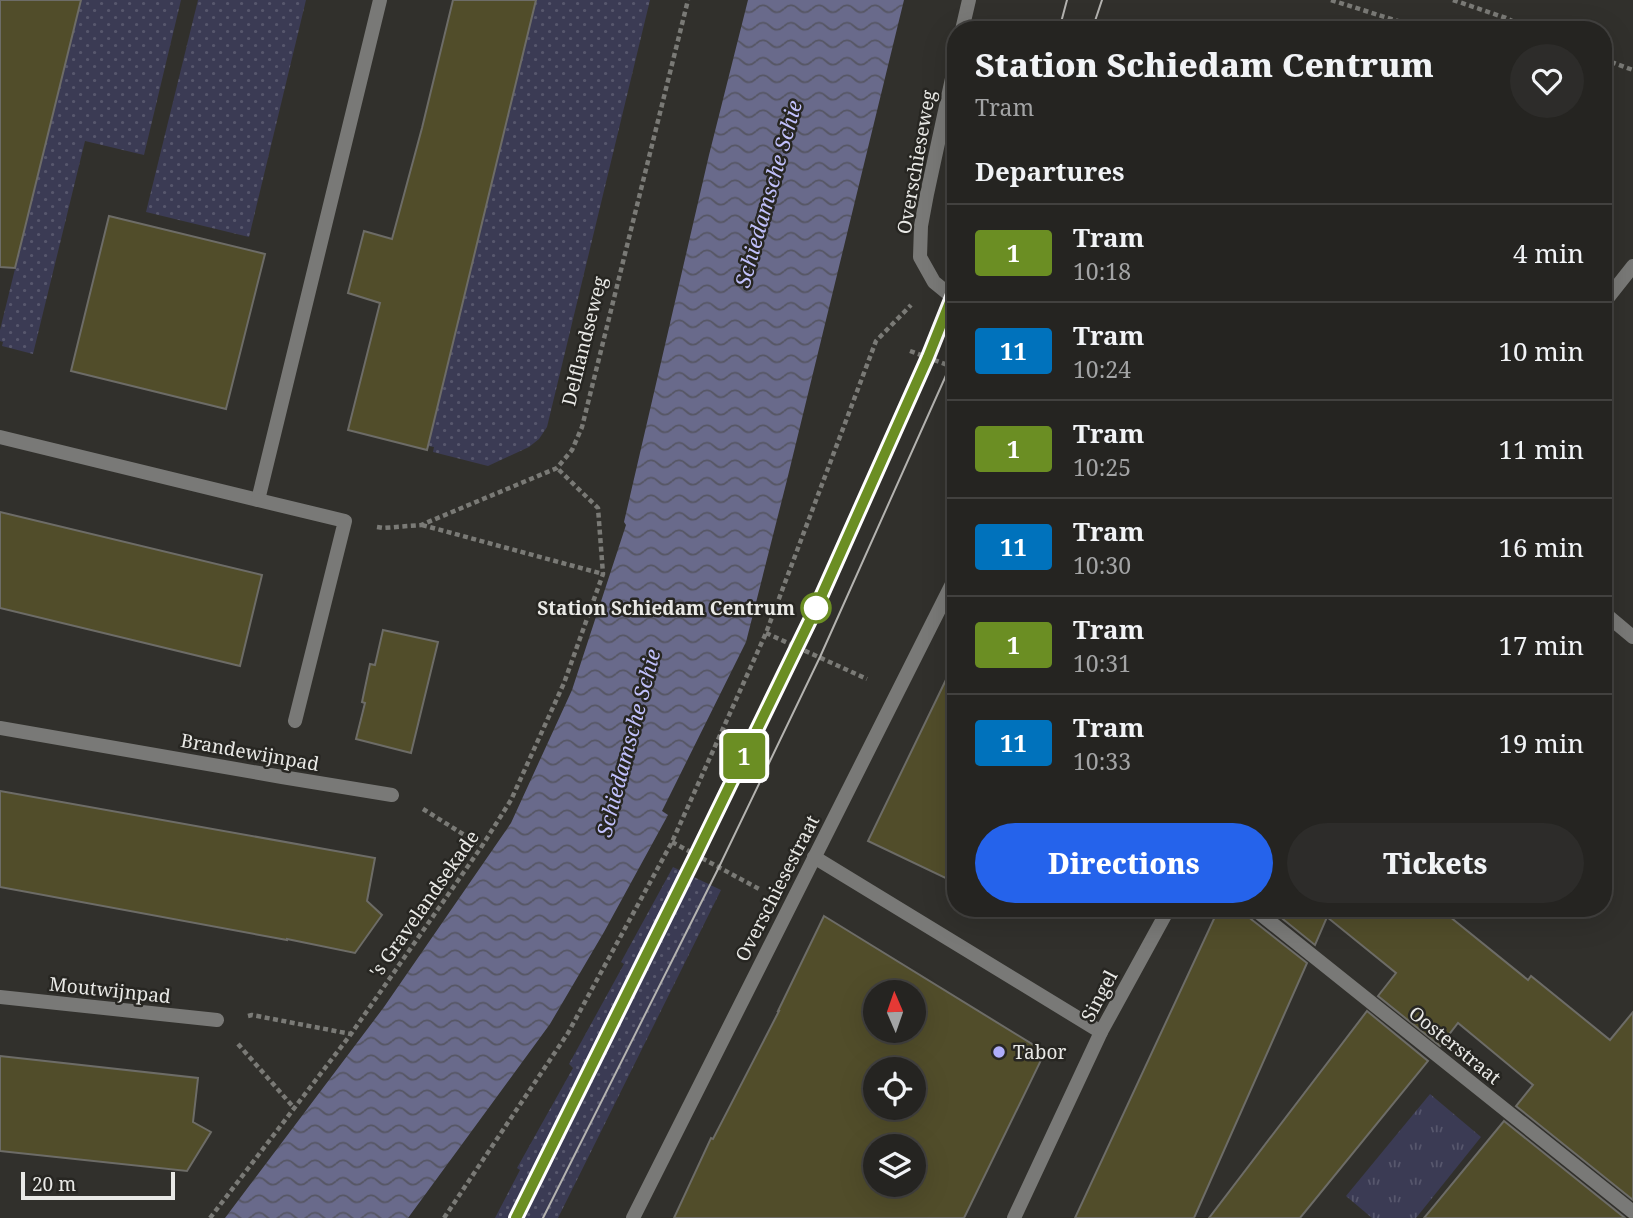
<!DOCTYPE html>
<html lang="en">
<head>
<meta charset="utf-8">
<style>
	:root { --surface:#252421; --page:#2d2c2a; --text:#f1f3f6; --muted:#a3a4a5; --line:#42413f; --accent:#2563eb }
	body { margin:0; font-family:"Noto Serif",serif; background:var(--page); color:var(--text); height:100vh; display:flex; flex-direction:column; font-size:26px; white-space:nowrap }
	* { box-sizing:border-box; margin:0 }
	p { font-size:23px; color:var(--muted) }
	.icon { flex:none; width:38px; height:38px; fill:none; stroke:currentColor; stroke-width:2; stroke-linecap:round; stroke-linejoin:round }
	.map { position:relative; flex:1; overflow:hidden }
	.side { position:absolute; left:947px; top:21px; width:665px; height:896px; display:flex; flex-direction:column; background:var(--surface); border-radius:28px; box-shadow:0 7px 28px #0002,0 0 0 2px var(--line) }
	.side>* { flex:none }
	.badge { padding:0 14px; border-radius:5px; font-size:24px; line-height:46px }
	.needle { width:46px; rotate:358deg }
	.controls { position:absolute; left:863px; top:980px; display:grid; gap:14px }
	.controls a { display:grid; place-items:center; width:63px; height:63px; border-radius:50%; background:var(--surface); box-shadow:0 7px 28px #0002,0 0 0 2px var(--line); font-size:35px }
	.scale { position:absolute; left:21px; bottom:18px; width:154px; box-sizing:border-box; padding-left:7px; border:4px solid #e9e9e6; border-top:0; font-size:19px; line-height:24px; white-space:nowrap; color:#e9e9e6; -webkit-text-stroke:5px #272622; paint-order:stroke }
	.map>.badge { position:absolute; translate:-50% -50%; box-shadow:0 0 0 4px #fff }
	h2 { padding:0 28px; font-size:26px; line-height:63px }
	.round { display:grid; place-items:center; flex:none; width:74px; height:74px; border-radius:37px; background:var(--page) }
	.head { display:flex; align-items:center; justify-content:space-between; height:119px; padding:0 28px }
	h1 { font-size:33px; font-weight:800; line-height:52px }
	.cta { display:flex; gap:14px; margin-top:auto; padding:14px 28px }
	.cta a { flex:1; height:80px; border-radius:42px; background:var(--accent); color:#fff; font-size:28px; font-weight:800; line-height:80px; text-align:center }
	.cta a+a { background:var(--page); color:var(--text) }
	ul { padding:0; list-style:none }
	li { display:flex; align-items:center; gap:21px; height:98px; padding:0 28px; border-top:2px solid var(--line) }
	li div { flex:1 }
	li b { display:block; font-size:26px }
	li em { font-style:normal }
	li .badge { min-width:77px; font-weight:700; text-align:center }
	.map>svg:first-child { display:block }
	.grass { fill:url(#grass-dots) }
	.park { fill:url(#park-tufts) }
	.water { fill:url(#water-waves) }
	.building { fill:#514d2a; stroke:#6d6c67; stroke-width:2; fill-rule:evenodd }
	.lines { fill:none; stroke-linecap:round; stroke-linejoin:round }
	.path { stroke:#7a7a76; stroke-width:4.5; stroke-dasharray:5 3.5; stroke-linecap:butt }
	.pedestrian { stroke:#797977; stroke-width:14 }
	.minor { stroke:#797977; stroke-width:14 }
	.tram { stroke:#b4b3b0; stroke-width:2 }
	.path-bridge { stroke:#7a7a76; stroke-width:4.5; stroke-dasharray:5 3.5; stroke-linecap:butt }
	.line-casing { stroke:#fff; stroke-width:16 }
	.line { stroke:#6b8e23; stroke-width:10 }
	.stop-dot { fill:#fff; stroke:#6b8e23; stroke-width:3.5 }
	.poi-dot { fill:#afaefa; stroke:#272622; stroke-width:2.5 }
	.labels { text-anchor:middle; stroke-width:5; stroke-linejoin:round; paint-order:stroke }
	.street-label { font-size:19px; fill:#e9e9e6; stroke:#272622 }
	.stop-label { font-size:19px; font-weight:bold; fill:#e9e9e6; stroke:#272622; text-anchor:end }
	.poi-label { font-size:19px; fill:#e9e9e6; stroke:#272622; text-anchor:start }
	.water-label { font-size:21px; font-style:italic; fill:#c1c1fc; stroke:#272622 }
</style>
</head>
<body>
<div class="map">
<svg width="1633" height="1218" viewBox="0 0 1633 1218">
	<defs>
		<pattern id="grass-dots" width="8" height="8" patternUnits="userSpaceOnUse" patternTransform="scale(1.75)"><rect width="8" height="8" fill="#3b3b54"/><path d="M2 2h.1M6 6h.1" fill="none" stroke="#57576d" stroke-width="1.8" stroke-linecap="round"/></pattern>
		<pattern id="park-tufts" width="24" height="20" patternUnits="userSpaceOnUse" patternTransform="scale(1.75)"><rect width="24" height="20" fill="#3b3b54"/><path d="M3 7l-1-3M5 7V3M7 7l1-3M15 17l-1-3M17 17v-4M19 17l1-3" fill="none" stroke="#57576d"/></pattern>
		<pattern id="water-waves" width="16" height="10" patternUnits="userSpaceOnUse" patternTransform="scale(1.75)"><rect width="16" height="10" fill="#696a8b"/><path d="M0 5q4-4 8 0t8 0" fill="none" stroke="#565664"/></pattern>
	</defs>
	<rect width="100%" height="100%" fill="#31302c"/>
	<!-- grass -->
	<g class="grass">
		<polygon points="81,0 181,0 144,155 85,141 33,354 2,346 3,342 0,341 0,330"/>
		<polygon points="198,0 306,0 249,237 146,212"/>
		<polygon points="536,0 650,0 547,427 539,439 529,447 488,466 433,452 434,447 428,446"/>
		<polygon points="673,867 721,890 558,1218 495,1218 520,1170 517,1168 573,1068 569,1064 624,964 621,962"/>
	</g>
	<!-- park -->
	<polygon class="park" points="1430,1094 1481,1137 1416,1218 1372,1218 1346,1196"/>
	<!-- water -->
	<polygon class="water" points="748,0 904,0 787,480 746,642 662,811 668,815 604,932 550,1024 408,1218 225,1218 384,1007 511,823 572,690 626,525 624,522 709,155"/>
	<!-- building -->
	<g class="building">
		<polygon points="0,0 81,0 15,268 0,267"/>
		<polygon points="453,0 536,0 427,450 348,430 380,303 348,293 364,231 392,239 422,128"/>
		<polygon points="109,216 265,254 226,409 71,371"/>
		<polygon points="0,512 262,575 240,666 0,608"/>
		<polygon points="383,630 438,642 411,753 356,739 365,703 362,702 370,664 375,665"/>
		<polygon points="956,659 956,883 868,841"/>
		<polygon points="0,791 375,858 367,901 382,915 355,953 287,939 287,940 0,887"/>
		<polygon points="1219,908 1244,908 1247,916 1307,963 1194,1218 1075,1218"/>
		<polygon points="1269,908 1439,908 1528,980 1531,976 1610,1040 1633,1012 1633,1200 1516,1106 1533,1085 1458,1023 1440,1046 1378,996 1396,973 1327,917 1315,945"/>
		<path d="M824,916l221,136 -81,166h-290l37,-80 2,1 66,-128h-1zM875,992h39v39h-39zM875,1069h39v39h-39zM875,1146h39v39h-39z"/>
		<polygon points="1367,1011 1428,1061 1300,1218 1209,1218"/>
		<polygon points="0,1056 198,1078 193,1122 211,1132 187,1171 0,1151"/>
		<polygon points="1504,1121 1625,1218 1424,1218"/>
	</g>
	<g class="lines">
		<!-- path -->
		<g class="path">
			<polyline points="1331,0 1426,30"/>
			<polyline points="1603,59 1633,70"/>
			<polyline points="910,351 956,368"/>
			<polyline points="422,525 603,574"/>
			<polyline points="377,527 383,528 421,525 557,468 572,450 582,427 688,0"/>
			<polyline points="766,633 867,679"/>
			<polyline points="423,809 482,846"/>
			<polyline points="672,842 761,890"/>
			<polyline points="248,1016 252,1015 351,1034"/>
			<polyline points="238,1044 295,1109"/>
			<polyline points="210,1218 351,1034 482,846 511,800 564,683 603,574 598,508 557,468"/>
			<polyline points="444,1218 568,1033 672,842 766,633 876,341 911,305"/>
		</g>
		<!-- pedestrian -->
		<polyline class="pedestrian" points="1603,304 1633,266"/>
		<!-- minor -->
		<g class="minor">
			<polyline points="962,30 969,0"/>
			<polyline points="956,60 927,194 921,226 920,257 934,282 956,300"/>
			<polyline points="0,437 258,500 380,0"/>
			<polyline points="258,500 345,521 295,721"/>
			<polyline points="1603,612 1633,637"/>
			<polyline points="0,728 282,777 392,795"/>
			<polyline points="814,857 1101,1032"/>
			<polyline points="1253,908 1633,1212"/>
			<polyline points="0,997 217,1020"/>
			<polyline points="633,1218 956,576"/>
			<polyline points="1014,1218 1101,1032 1169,908"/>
		</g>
		<!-- tram -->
		<g class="tram">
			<polyline points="1059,30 1067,0"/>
			<polyline points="1092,30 1102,0"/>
			<polyline points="516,1218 696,855 816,608 927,357 956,287"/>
			<polyline points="543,1218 719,867 820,657 956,353"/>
		</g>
		<!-- path-bridge -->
		<polyline class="path-bridge" points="1453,0 1506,18 1531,30"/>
	</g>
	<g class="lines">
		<defs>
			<polyline id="line" points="516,1218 696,855 816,608 928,357 956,287"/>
		</defs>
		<!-- line casing -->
		<use href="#line" class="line-casing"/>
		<!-- line -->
		<use href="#line" class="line"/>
	</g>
	<!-- markers -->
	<circle class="stop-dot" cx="816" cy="608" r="14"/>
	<circle class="poi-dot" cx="999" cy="1052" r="7"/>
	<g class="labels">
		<!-- street labels -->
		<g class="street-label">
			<text transform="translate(916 162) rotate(-80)" y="7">Overschieseweg</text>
			<text transform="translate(584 341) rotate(-76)" y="7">Delflandseweg</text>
			<text transform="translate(250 752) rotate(10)" y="7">Brandewijnpad</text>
			<text transform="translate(777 888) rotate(-63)" y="7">Overschiesestraat</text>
			<text transform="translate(424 904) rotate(-55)" y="7">'s Gravelandsekade</text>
			<text transform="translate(110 990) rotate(6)" y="7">Moutwijnpad</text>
			<text transform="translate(1099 996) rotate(-62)" y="7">Singel</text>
			<text transform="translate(1455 1045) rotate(39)" y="7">Oosterstraat</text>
		</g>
		<!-- stop labels -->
		<g class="stop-label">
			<text x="795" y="615">Station Schiedam Centrum</text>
		</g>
		<!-- poi labels -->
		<g class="poi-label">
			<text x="1013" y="1059">Tabor</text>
		</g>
		<!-- water labels -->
		<g class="water-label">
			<text transform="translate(769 194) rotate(-74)" y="7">Schiedamsche Schie</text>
			<text transform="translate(629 743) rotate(-75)" y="7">Schiedamsche Schie</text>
		</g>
	</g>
</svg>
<div class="controls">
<a><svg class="needle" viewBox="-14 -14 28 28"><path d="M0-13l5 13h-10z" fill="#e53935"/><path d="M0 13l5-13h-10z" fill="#a3a4a5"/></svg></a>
<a><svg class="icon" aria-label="locate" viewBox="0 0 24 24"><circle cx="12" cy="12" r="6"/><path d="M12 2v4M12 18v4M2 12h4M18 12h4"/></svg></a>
<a><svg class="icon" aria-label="layers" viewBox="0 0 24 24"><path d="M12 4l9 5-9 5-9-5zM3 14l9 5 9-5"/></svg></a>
</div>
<div class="scale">20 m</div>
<b class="badge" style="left:744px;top:756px;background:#6b8e23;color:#fff">1</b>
<section class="side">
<div class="head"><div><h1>Station Schiedam Centrum</h1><p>Tram</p></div><a class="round"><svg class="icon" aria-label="heart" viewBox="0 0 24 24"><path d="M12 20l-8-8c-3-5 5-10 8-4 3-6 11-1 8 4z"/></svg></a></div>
<h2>Departures</h2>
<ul>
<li><span class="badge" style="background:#6b8e23;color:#fff">1</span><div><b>Tram</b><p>10:18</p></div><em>4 min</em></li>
<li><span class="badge" style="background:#0072bc;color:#fff">11</span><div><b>Tram</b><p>10:24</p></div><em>10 min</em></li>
<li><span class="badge" style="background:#6b8e23;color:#fff">1</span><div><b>Tram</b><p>10:25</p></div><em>11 min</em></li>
<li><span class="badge" style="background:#0072bc;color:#fff">11</span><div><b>Tram</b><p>10:30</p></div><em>16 min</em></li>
<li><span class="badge" style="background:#6b8e23;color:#fff">1</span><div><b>Tram</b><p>10:31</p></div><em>17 min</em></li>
<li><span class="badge" style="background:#0072bc;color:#fff">11</span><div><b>Tram</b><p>10:33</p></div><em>19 min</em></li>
</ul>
<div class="cta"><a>Directions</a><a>Tickets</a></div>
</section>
</div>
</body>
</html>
